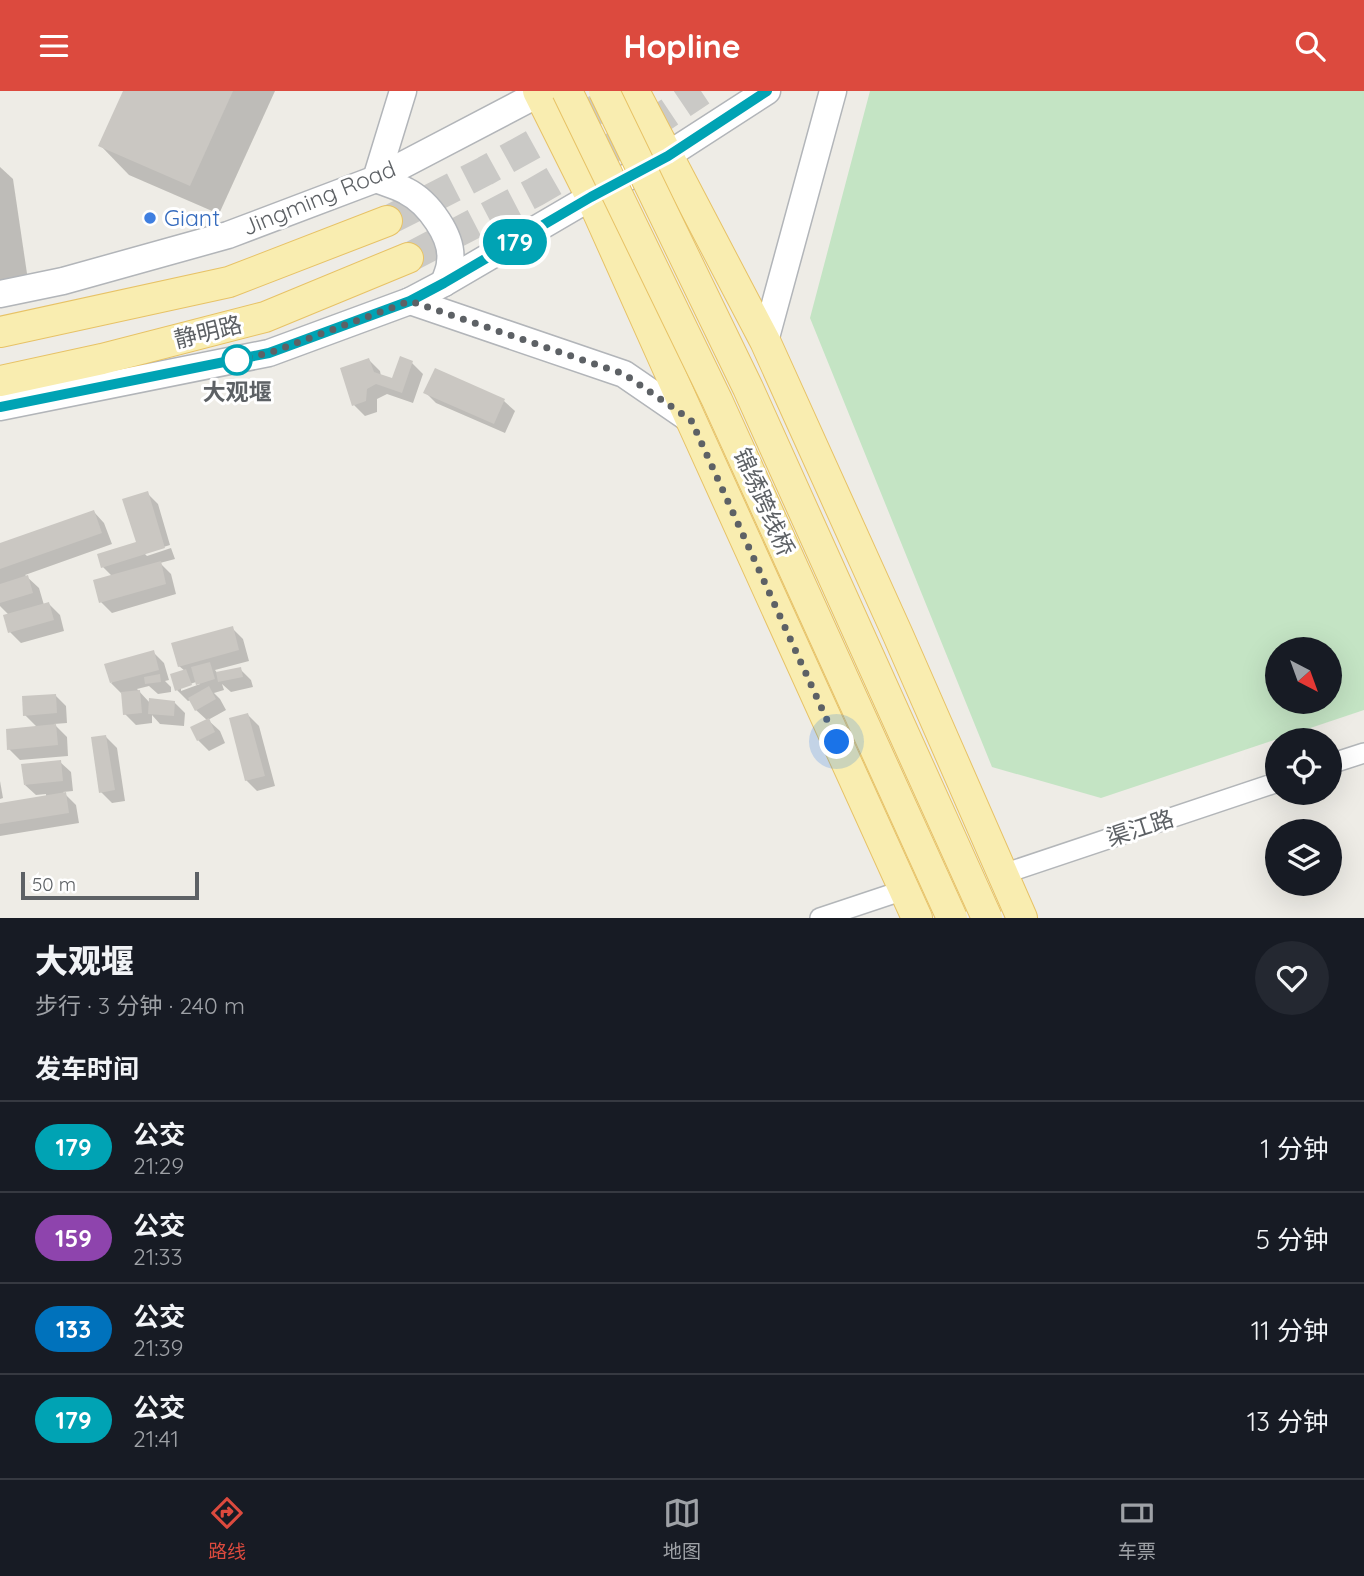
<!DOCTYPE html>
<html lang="zh">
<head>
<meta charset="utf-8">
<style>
	:root { --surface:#171b24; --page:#242831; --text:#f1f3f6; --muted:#9ea1a6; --line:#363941; --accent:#dc4a3e }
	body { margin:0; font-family:Quicksand,"Noto Sans SC",sans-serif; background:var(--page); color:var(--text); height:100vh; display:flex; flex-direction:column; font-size:26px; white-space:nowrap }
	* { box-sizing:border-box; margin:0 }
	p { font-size:23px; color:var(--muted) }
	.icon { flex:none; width:38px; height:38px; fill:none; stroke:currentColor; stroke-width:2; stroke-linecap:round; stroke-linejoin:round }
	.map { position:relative; height:827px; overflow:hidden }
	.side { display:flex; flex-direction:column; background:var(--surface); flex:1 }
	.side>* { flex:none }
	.badge { padding:0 14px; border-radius:23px; font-size:24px; line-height:46px }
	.needle { width:46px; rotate:139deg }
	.tools { position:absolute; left:1265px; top:546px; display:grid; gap:14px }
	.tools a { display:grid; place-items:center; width:77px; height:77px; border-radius:50%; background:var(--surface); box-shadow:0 7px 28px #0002; font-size:35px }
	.scale { position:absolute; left:21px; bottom:18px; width:178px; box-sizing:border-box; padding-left:7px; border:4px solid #5d6165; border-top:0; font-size:19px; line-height:24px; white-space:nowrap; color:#5d6165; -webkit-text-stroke:5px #fff; paint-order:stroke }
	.you { position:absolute; width:35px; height:35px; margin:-18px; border:5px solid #fff; border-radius:50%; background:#1a73e8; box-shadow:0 0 0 10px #1a73e833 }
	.map>.badge { position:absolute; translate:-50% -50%; box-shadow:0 0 0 4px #fff }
	h2 { padding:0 35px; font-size:26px; line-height:63px }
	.round { display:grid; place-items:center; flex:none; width:74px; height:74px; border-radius:37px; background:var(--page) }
	.summary { display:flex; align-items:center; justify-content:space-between; height:119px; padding:0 35px }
	h1 { font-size:33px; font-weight:800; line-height:52px }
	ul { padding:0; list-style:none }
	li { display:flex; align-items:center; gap:21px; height:91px; padding:0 35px; border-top:2px solid var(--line) }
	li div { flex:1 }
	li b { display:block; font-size:26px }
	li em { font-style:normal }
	li .badge { min-width:77px; font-weight:700; text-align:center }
	header { display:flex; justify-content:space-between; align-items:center; height:91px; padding:0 35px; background:var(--accent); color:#fff; font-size:32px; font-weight:800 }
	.tabs { display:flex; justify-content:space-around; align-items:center; height:98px; border-top:2px solid var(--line); background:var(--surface); font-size:19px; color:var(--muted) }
	.tabs a { display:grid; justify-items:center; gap:4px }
	.tabs .current { color:var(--accent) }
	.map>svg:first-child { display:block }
	.green { fill:#c4e4c4; fill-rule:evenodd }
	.shadow { fill:#0003; fill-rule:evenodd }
	.building { fill:#cac7c2 }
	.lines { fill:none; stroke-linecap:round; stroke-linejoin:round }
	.primary-tunnel { stroke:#cac9c6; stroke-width:30; stroke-dasharray:30 15; stroke-linecap:butt }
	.street-casing { stroke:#b3b6b9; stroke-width:22 }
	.secondary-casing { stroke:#b2b5b9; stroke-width:29 }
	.primary-casing { stroke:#e7c266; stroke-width:32 }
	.street { stroke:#fff; stroke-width:19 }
	.secondary { stroke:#fff; stroke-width:26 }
	.primary { stroke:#f9edb0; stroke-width:30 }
	.primary-bridge-casing { stroke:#e7c266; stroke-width:32; stroke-linecap:butt }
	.primary-bridge { stroke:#f9edb0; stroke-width:30 }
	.line-casing { stroke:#fff; stroke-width:16 }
	.line { stroke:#00a3b4; stroke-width:10 }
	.walk { stroke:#5d6165; stroke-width:7; stroke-dasharray:0 12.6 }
	.shop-dot { fill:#3f7fe0; stroke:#fff; stroke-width:2.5 }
	.stop-dot { fill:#fff; stroke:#00a3b4; stroke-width:3.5 }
	.labels { text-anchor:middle; stroke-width:6; stroke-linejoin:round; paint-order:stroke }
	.street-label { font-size:23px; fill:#5d6165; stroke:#fff }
	.shop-label { font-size:23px; fill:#366cbe; stroke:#fff; text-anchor:start }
	.stop-label { font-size:23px; font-weight:bold; fill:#5d6165; stroke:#fff }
</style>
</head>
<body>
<header><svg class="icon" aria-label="menu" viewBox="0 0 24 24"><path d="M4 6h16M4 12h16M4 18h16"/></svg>Hopline<svg class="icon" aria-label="search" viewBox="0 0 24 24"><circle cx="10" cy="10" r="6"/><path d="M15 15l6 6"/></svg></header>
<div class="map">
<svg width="1364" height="827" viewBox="0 0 1364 827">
	<rect width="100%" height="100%" fill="#eeece6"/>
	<!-- green -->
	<path class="green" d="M870,0h494v619l-263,88 -109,-31 -182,-449zM1278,558h52v53h-52z"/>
	<!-- shadow -->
	<g class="shadow">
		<polygon points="125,0 275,0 219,123 129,84 100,54"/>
		<polygon points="0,76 13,88 29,196 0,201"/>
		<polygon points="401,268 412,272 423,283 413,312 387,303 377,308 377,321 365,325 354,314 369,269 380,280 381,285 393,289"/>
		<polygon points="425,301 504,310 515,320 505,342 436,312"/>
		<polygon points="147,402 158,413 170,454 144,462 147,465 171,457 175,468 160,472 171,483 176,503 112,522 101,511 113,486 103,476 138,452"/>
		<polygon points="94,421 104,432 112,453 25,484 39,497 44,514 49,513 60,524 64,540 21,552 10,541 9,524 0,515 0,454"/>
		<path d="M232,537l11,11 6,22 -34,9 3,4 22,-5 11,11 2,7 -22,5 -9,-8 2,6 -10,3 6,6 6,11 -18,10 12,11 5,12 -16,8 -11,-11 10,-19 -12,-11 -5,-10 -3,1 -11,-11 8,-19 -6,-5zM199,590l1,3 -19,7v-4z"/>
		<polygon points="153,561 164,572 169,589 165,590 171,596 171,601 158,603 149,595 137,598 150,612 174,611 185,622 184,635 160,633 152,624 152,632 136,634 125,623 122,603 111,592"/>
		<polygon points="55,604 66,615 67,632 54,633 67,646 68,665 20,669 9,658 38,637 25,624"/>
		<polygon points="248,624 259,635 275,695 257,700 246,689"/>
		<polygon points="106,646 117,657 125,710 112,712 101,701"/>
		<polygon points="60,671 71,681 73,700 63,701 76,714 79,732 0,745 0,714 46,706 46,703 36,704 25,694"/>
		<polygon points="0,690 3,707 0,708"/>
	</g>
	<!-- building -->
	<g class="building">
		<polygon points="123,0 233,0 190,95 98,55"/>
		<polygon points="400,265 413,270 402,302 376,293 367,298 366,310 352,315 340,277 369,267 374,281 392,287"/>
		<polygon points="435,277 505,308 494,333 423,302"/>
		<polygon points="148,400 165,457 101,477 97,463 136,451 122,408"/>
		<polygon points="94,419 102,442 0,478 0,452"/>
		<polygon points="161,470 166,493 99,512 93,489"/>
		<polygon points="28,484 33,502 0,512 0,493"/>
		<polygon points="49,511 54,529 8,542 3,524"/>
		<polygon points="233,535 239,559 178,576 171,552"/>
		<polygon points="154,559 159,579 110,592 104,573"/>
		<polygon points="210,571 215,588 196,594 191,576"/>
		<polygon points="241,576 243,586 218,591 216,581"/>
		<polygon points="186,578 192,594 175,600 170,583"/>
		<polygon points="160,583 161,591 145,593 144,586"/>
		<polygon points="209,595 216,608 195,620 188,607"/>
		<polygon points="140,599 142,622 123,624 121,601"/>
		<polygon points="56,603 57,622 23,625 22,605"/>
		<polygon points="149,607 175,610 174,625 148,623"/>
		<polygon points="248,622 265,685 245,690 229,627"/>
		<polygon points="209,627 215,641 197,650 190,636"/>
		<polygon points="56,633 58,654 7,659 6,638"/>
		<polygon points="106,644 115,699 99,702 91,646"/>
		<polygon points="61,669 63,690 24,694 21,673"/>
		<polygon points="66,701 69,722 0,733 0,712"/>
	</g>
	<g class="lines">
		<!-- primary-tunnel -->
		<g class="primary-tunnel">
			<polyline points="387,130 485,80 630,0"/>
			<polyline points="408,167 535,101 643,39 701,0"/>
		</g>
		<defs>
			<g id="street">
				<polyline points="1330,673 1364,662"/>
				<polyline points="1003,783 1278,691"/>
				<polyline points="820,827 904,799"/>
			</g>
			<g id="secondary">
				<path d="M403,0l-27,88c10,4 21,7 30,12 22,11 48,46 44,71 0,7 -4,15 -6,21"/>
				<polyline points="0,203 63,190 228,144 376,88 544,0"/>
				<polyline points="410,210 624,283 691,329"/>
				<polyline points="765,250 833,0"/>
				<polyline points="0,316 269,262 410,210 444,192 591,106 668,64 767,0"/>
			</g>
			<g id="primary">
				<polyline points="538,0 591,106 691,329 917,827"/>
				<polyline points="634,0 765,250 898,544 1022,827"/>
				<polyline points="0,241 229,191 387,130"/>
				<polyline points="0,290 102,268 265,226 408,167"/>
			</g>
		</defs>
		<!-- street casing -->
		<use href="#street" class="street-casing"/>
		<!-- secondary casing -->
		<use href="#secondary" class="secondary-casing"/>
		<!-- primary casing -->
		<use href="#primary" class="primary-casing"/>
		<!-- street -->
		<use href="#street" class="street"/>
		<!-- secondary -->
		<use href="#secondary" class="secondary"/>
		<!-- primary -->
		<use href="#primary" class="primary"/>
		<defs>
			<g id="primary-bridge">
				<polyline points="567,0 717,309 952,827"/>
				<polyline points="604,0 748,297 987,827"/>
			</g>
		</defs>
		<!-- primary-bridge casing -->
		<use href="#primary-bridge" class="primary-bridge-casing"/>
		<!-- primary-bridge -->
		<use href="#primary-bridge" class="primary-bridge"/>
	</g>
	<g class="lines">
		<defs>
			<polyline id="line" points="0,316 269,262 410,210 444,192 591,106 668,65 767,0"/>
		</defs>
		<!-- line casing -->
		<use href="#line" class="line-casing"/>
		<!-- line -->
		<use href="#line" class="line"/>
		<!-- walk -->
		<polyline class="walk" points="237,269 269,262 410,210 624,283 691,329 837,651"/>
	</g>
	<!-- markers -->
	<circle class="shop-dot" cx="150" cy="127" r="7"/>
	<circle class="stop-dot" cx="237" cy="269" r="14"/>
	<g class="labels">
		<!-- street labels -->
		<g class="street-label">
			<text transform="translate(319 107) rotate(-22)" y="8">Jingming Road</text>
			<text transform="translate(208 241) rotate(-14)" y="8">静明路</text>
			<text transform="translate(764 411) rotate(66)" y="8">锦绣跨线桥</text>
			<text transform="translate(1140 737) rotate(-18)" y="8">渠江路</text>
		</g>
		<!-- shop labels -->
		<g class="shop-label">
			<text x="164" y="135">Giant</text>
		</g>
		<!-- stop labels -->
		<g class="stop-label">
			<text x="237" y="309">大观堰</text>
		</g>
	</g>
</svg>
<div class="tools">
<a><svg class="needle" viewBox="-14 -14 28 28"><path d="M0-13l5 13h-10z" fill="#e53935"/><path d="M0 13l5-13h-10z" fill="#9ea1a6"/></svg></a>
<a><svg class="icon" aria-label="locate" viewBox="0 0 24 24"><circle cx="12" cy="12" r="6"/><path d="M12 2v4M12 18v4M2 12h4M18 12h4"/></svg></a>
<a><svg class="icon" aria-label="layers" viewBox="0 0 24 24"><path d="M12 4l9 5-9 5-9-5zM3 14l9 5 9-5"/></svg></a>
</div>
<div class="scale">50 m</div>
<div class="you" style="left:837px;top:651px"></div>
<b class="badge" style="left:515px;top:151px;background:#00a3b4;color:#fff">179</b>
</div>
<section class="side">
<div class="summary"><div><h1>大观堰</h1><p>步行 · 3 分钟 · 240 m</p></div><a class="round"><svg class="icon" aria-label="heart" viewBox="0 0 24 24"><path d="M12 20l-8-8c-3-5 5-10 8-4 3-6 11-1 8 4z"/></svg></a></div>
<h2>发车时间</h2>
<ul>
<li><span class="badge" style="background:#00a3b4;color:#fff">179</span><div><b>公交</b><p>21:29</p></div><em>1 分钟</em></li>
<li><span class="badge" style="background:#8e44ad;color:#fff">159</span><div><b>公交</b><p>21:33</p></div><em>5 分钟</em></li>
<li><span class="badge" style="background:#0072bc;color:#fff">133</span><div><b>公交</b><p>21:39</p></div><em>11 分钟</em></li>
<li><span class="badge" style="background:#00a3b4;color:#fff">179</span><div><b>公交</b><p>21:41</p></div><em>13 分钟</em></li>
</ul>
</section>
<nav class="tabs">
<a class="current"><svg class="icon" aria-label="directions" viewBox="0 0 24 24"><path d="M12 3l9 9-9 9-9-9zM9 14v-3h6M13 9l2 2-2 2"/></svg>路线</a>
<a><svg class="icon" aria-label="map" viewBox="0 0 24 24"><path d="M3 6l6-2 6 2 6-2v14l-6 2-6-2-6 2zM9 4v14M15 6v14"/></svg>地图</a>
<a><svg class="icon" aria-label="tickets" viewBox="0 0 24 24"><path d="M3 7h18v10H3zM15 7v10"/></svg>车票</a>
</nav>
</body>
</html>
